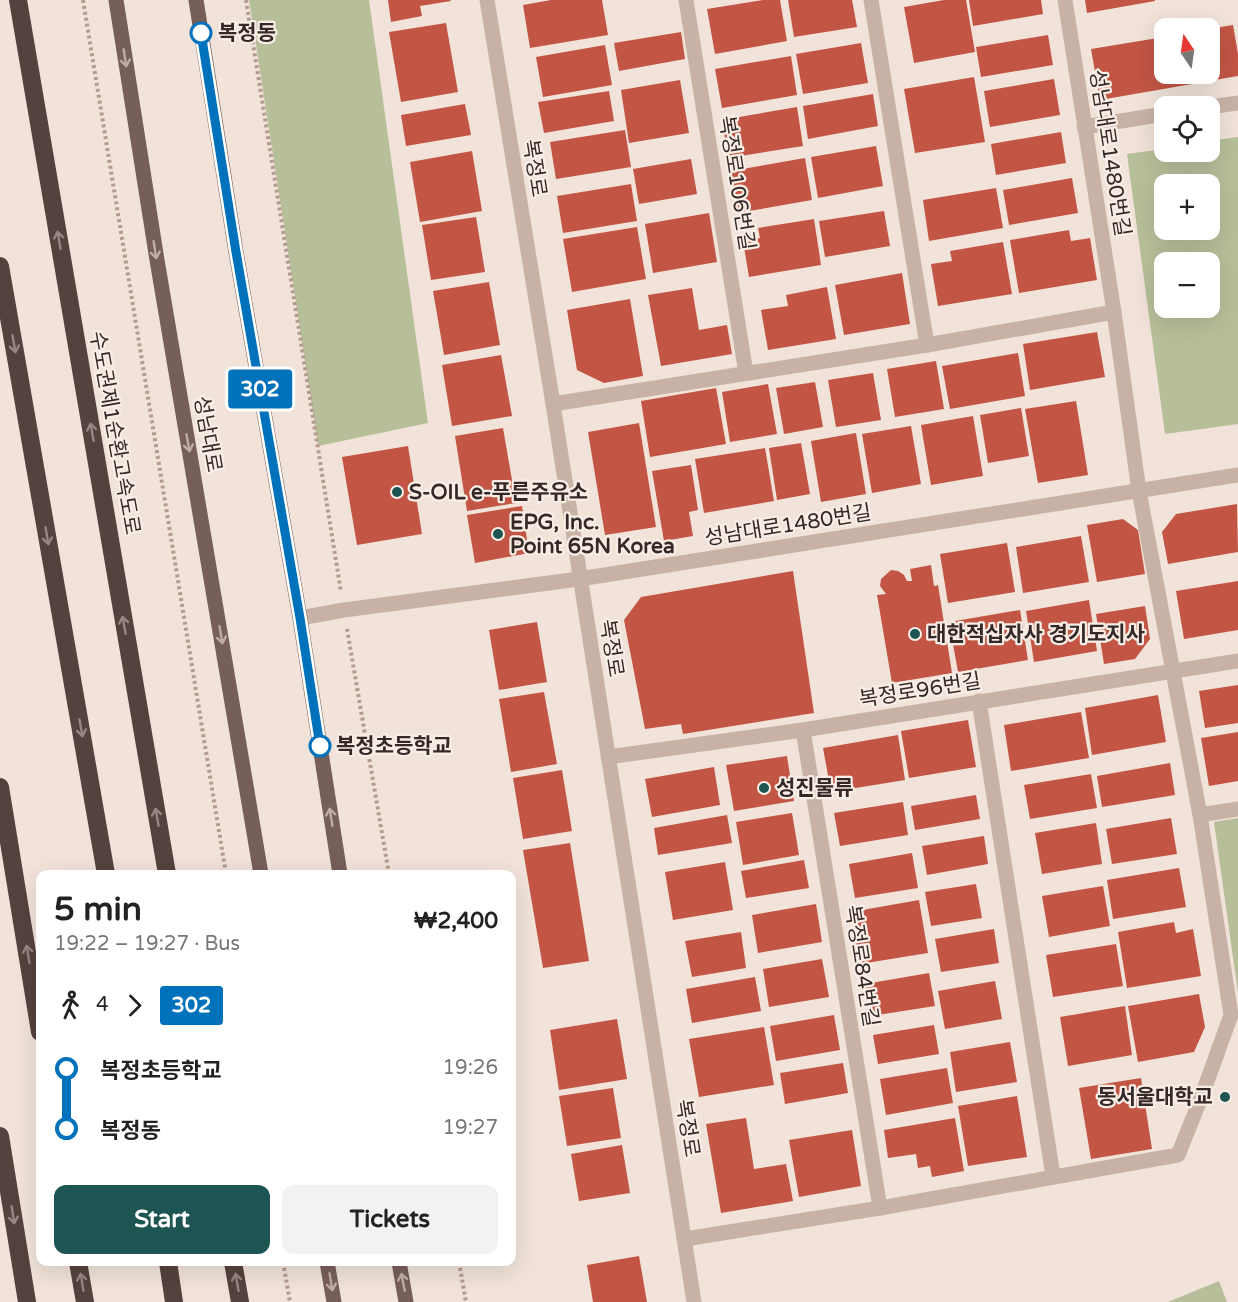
<!DOCTYPE html>
<html lang="en">
<head>
<meta charset="utf-8">
<style>
	:root { --surface:#fff; --page:#f2f2f2; --text:#222; --muted:#767676; --accent:#1d5552 }
	body { margin:0; font-family:"Varela Round","Noto Sans KR",sans-serif; background:var(--page); color:var(--text); height:100vh; display:flex; flex-direction:column; font-size:22px; white-space:nowrap }
	* { box-sizing:border-box; margin:0 }
	p { font-size:20px; color:var(--muted) }
	.icon { flex:none; width:33px; height:33px; fill:none; stroke:currentColor; stroke-width:2; stroke-linecap:round; stroke-linejoin:round }
	.map { position:relative; flex:1; overflow:hidden }
	.panel { position:absolute; left:36px; top:870px; width:480px; height:396px; display:flex; flex-direction:column; background:var(--surface); border-radius:12px; box-shadow:0 6px 24px #0002 }
	.panel>* { flex:none }
	.badge { padding:0 12px; border-radius:4px; font-size:21px; line-height:39px }
	.needle { width:39px; rotate:347deg }
	.fabs { position:absolute; left:1154px; top:18px; display:grid; gap:12px }
	.fabs a { display:grid; place-items:center; width:66px; height:66px; border-radius:12px; background:var(--surface); box-shadow:0 6px 24px #0002; font-size:30px }
	.map>.badge { position:absolute; translate:-50% -50%; box-shadow:0 0 0 3px #fff }
	.legs { display:flex; align-items:center; gap:9px; height:66px; padding:0 18px; font-size:20px }
	.legs p { margin-inline-start:auto }
	.overview { display:flex; align-items:center; justify-content:space-between; height:102px; padding:0 18px }
	h1 { font-size:33px; font-weight:700; line-height:45px }
	.primary-button { display:flex; gap:12px; margin-top:auto; padding:12px 18px }
	.primary-button a { flex:1; height:69px; border-radius:12px; background:var(--accent); color:#fff; font-size:24px; font-weight:700; line-height:69px; text-align:center }
	.primary-button a+a { background:var(--page); color:var(--text) }
	ul { padding:0 18px; list-style:none }
	li { display:flex; align-items:center; gap:21px; height:60px; font-size:22px }
	li i { display:grid; place-items:center; width:9px; height:100%; margin:0 8px; background:currentColor }
	li i::after { content:''; width:15px; height:15px; margin:-8px; border:4px solid; border-radius:50%; background:var(--surface) }
	li p { margin-inline-start:auto }
	li:first-child i { background:linear-gradient(#0000 50%,currentColor 0) }
	li:last-child i { background:linear-gradient(currentColor 50%,#0000 0) }
	.map>svg:first-child { display:block }
	.green { fill:#b7bf9a; fill-rule:evenodd }
	.building { fill:#c35545 }
	.lines { fill:none; stroke-linecap:round; stroke-linejoin:round }
	.path { stroke:#b49b90; stroke-width:4; stroke-dasharray:3 3; stroke-linecap:butt }
	.minor { stroke:#c8b2a6; stroke-width:15 }
	.major { stroke:#765f58; stroke-width:15 }
	.highway { stroke:#55423e; stroke-width:18 }
	.oneway { stroke:#beaea6 }
	.oneway2 { stroke:#978781 }
	.line-1-casing { stroke:#fff; stroke-width:14 }
	.line-1 { stroke:#0072bc; stroke-width:9 }
	.stop-1-dot { fill:#fff; stroke:#0072bc; stroke-width:3 }
	.poi-dot { fill:#1d5552; stroke:#f9eee6; stroke-width:2 }
	.labels { text-anchor:middle; stroke-width:4.5; stroke-linejoin:round; paint-order:stroke }
	.stop-label { font-size:21px; font-weight:bold; fill:#342927; stroke:#f9eee6; text-anchor:start }
	.street-label { font-size:21px; fill:#342927; stroke:#f9eee6 }
	.poi-label { font-size:21px; font-weight:bold; fill:#342927; stroke:#f9eee6; text-anchor:start }
</style>
</head>
<body>
<div class="map">
<svg width="1238" height="1302" viewBox="0 0 1238 1302">
	<rect width="100%" height="100%" fill="#f1e3d9"/>
	<!-- green -->
	<g class="green">
		<polygon points="249,0 369,0 428,423 318,446"/>
		<path d="M1238,137v287l-73,10 -38,-280 37,-5v3h45v-11zM1209,184v46h-45v-46zM1164,262h45v46h-45z"/>
		<polygon points="1238,818 1238,993 1214,822"/>
		<polygon points="1219,1281 1227,1302 1168,1302"/>
	</g>
	<!-- building -->
	<g class="building">
		<polygon points="388,0 450,0 451,1 420,6 422,16 391,22"/>
		<polygon points="551,0 602,0 608,35 530,48 523,5"/>
		<polygon points="763,0 780,0 787,41 715,54 707,9"/>
		<polygon points="788,0 852,0 857,27 794,37"/>
		<polygon points="944,0 966,0 975,52 914,63 904,7"/>
		<polygon points="969,0 1041,0 1043,14 973,26"/>
		<polygon points="1085,0 1155,0 1155,1 1087,13"/>
		<polygon points="446,23 458,92 401,102 389,32"/>
		<polygon points="1233,25 1238,54 1238,76 1100,100 1091,49 1164,37 1164,74 1209,74 1209,29"/>
		<polygon points="681,32 685,59 619,71 614,43"/>
		<polygon points="1048,35 1053,65 981,77 976,47"/>
		<polygon points="861,43 868,83 803,94 796,54"/>
		<polygon points="605,45 612,85 543,97 536,57"/>
		<polygon points="791,56 797,95 722,108 715,69"/>
		<polygon points="974,77 985,142 915,153 904,89"/>
		<polygon points="1054,79 1060,115 990,127 984,91"/>
		<polygon points="680,80 689,133 629,143 621,90"/>
		<polygon points="609,91 614,121 544,133 538,102"/>
		<polygon points="873,94 878,126 808,139 803,106"/>
		<polygon points="465,104 471,135 406,146 401,115"/>
		<polygon points="797,107 803,146 728,158 722,120"/>
		<polygon points="625,130 631,167 556,179 550,142"/>
		<polygon points="1061,132 1066,163 996,175 991,144"/>
		<polygon points="876,146 883,186 818,198 811,157"/>
		<polygon points="472,151 482,211 420,222 410,162"/>
		<polygon points="805,158 812,200 738,213 731,171"/>
		<polygon points="691,159 697,194 639,204 633,169"/>
		<polygon points="1072,178 1078,213 1009,225 1003,190"/>
		<polygon points="631,184 637,221 563,233 557,196"/>
		<polygon points="996,188 1003,228 929,241 923,200"/>
		<polygon points="884,211 890,246 825,257 819,221"/>
		<polygon points="709,213 717,262 653,273 645,224"/>
		<polygon points="476,217 485,272 431,280 422,225"/>
		<polygon points="814,219 821,265 749,277 743,241 760,238 758,228"/>
		<polygon points="637,227 646,279 572,292 563,239"/>
		<polygon points="1069,230 1071,241 1090,238 1097,280 1019,293 1010,240"/>
		<polygon points="1003,242 1012,294 938,306 931,264 952,261 950,251"/>
		<polygon points="902,273 910,324 844,335 835,285"/>
		<polygon points="489,282 500,345 444,355 433,291"/>
		<polygon points="827,287 836,339 768,350 761,310 788,306 786,295"/>
		<polygon points="692,288 699,330 727,325 732,354 661,366 648,295"/>
		<polygon points="630,299 643,376 604,383 577,370 567,310"/>
		<polygon points="1097,332 1105,377 1030,390 1023,344"/>
		<polygon points="1018,353 1025,396 950,409 942,366"/>
		<polygon points="501,355 512,416 452,426 442,365"/>
		<polygon points="936,361 944,409 895,417 887,369"/>
		<polygon points="873,373 881,420 836,427 828,380"/>
		<polygon points="815,382 823,427 784,434 776,388"/>
		<polygon points="768,384 777,434 730,442 722,392"/>
		<polygon points="716,388 726,444 650,457 641,401"/>
		<polygon points="1076,401 1088,475 1038,483 1025,409"/>
		<polygon points="1021,408 1029,456 988,463 980,415"/>
		<polygon points="973,416 983,476 931,485 921,425"/>
		<polygon points="639,423 656,527 605,535 588,432"/>
		<polygon points="911,426 921,484 872,493 862,434"/>
		<polygon points="503,428 516,503 467,511 455,436"/>
		<polygon points="856,433 866,494 821,502 811,441"/>
		<polygon points="801,443 810,494 777,500 769,448"/>
		<polygon points="408,446 422,534 357,545 342,457"/>
		<polygon points="765,448 774,501 704,513 695,459"/>
		<polygon points="691,465 698,510 689,512 693,536 664,541 652,471"/>
		<polygon points="1237,504 1238,552 1168,564 1162,532 1176,514"/>
		<polygon points="522,506 529,553 475,563 467,515"/>
		<polygon points="1123,519 1138,530 1145,574 1097,582 1087,525"/>
		<polygon points="1081,536 1089,582 1023,593 1016,547"/>
		<polygon points="1007,543 1015,592 948,603 940,554"/>
		<polygon points="931,565 934,586 938,585 952,673 892,683 877,595 886,594 880,586 881,579 891,570 898,571 904,575 907,581 912,581 910,569"/>
		<polygon points="793,571 814,713 683,734 681,724 645,729 624,620 641,597"/>
		<polygon points="1238,581 1238,630 1184,639 1176,591"/>
		<polygon points="1089,600 1097,651 1034,662 1026,611"/>
		<polygon points="1145,606 1150,639 1135,659 1104,664 1096,614"/>
		<polygon points="1020,610 1028,660 958,672 949,622"/>
		<polygon points="537,622 547,682 499,690 489,630"/>
		<polygon points="1238,685 1238,723 1205,728 1199,691"/>
		<polygon points="544,692 557,764 511,772 499,699"/>
		<polygon points="1158,695 1166,742 1092,755 1085,708"/>
		<polygon points="1081,712 1089,758 1011,771 1004,725"/>
		<polygon points="968,720 976,767 909,778 901,731"/>
		<polygon points="1238,732 1238,781 1209,786 1201,738"/>
		<polygon points="898,735 905,780 831,792 823,748"/>
		<polygon points="787,756 794,801 734,811 726,765"/>
		<polygon points="1170,763 1175,795 1102,807 1097,776"/>
		<polygon points="714,767 720,805 652,817 645,779"/>
		<polygon points="562,770 572,831 523,839 513,778"/>
		<polygon points="1091,774 1097,808 1030,819 1024,785"/>
		<polygon points="976,795 980,819 915,830 911,806"/>
		<polygon points="903,802 908,835 840,846 834,813"/>
		<polygon points="792,813 799,855 743,865 736,822"/>
		<polygon points="727,815 732,843 658,855 654,828"/>
		<polygon points="1171,818 1177,854 1112,864 1106,829"/>
		<polygon points="1096,823 1102,864 1042,874 1035,833"/>
		<polygon points="984,836 988,864 927,875 922,846"/>
		<polygon points="570,843 589,961 543,968 523,850"/>
		<polygon points="912,853 918,888 855,898 849,864"/>
		<polygon points="804,860 809,888 746,898 741,871"/>
		<polygon points="725,862 733,910 673,920 665,872"/>
		<polygon points="1179,868 1186,907 1113,919 1107,880"/>
		<polygon points="976,884 982,918 931,926 925,892"/>
		<polygon points="1103,886 1110,926 1049,937 1042,896"/>
		<polygon points="919,900 928,953 860,964 851,912"/>
		<polygon points="816,904 822,942 758,953 752,915"/>
		<polygon points="1174,922 1176,933 1193,929 1201,976 1127,988 1118,932"/>
		<polygon points="994,929 999,963 941,972 935,939"/>
		<polygon points="741,932 746,968 692,977 685,941"/>
		<polygon points="1116,944 1123,986 1053,997 1046,955"/>
		<polygon points="822,959 829,997 769,1007 763,969"/>
		<polygon points="929,973 935,1006 871,1016 865,984"/>
		<polygon points="755,977 761,1011 692,1023 686,989"/>
		<polygon points="995,981 1002,1019 945,1029 938,991"/>
		<polygon points="1199,994 1205,1027 1194,1052 1138,1062 1128,1006"/>
		<polygon points="1125,1006 1132,1055 1068,1066 1060,1017"/>
		<polygon points="834,1015 840,1050 776,1061 770,1026"/>
		<polygon points="617,1019 627,1079 559,1090 550,1030"/>
		<polygon points="934,1025 939,1054 878,1064 873,1035"/>
		<polygon points="764,1027 774,1085 699,1097 689,1039"/>
		<polygon points="1010,1042 1017,1082 956,1092 950,1052"/>
		<polygon points="843,1063 848,1093 785,1104 780,1073"/>
		<polygon points="947,1068 953,1103 886,1115 880,1079"/>
		<polygon points="1141,1078 1152,1149 1091,1159 1079,1088"/>
		<polygon points="613,1088 621,1138 567,1146 559,1096"/>
		<polygon points="1017,1096 1027,1157 968,1166 958,1106"/>
		<polygon points="746,1118 754,1169 786,1164 793,1201 721,1213 706,1124"/>
		<polygon points="955,1118 964,1171 932,1177 930,1166 918,1168 916,1154 888,1158 884,1130"/>
		<polygon points="852,1130 861,1186 799,1197 789,1140"/>
		<polygon points="622,1145 630,1193 579,1201 571,1154"/>
		<polygon points="639,1256 647,1302 593,1302 587,1265"/>
	</g>
	<g class="lines">
		<!-- path -->
		<g class="path">
			<polyline points="83,0 226,874"/>
			<polyline points="246,0 341,592"/>
			<polyline points="347,629 389,874"/>
			<polyline points="283,1262 290,1302"/>
			<polyline points="459,1262 466,1302"/>
		</g>
		<!-- minor -->
		<g class="minor">
			<polyline points="487,0 553,404 694,1302"/>
			<polyline points="686,0 746,373"/>
			<polyline points="871,0 927,345"/>
			<polyline points="1209,107 1238,103"/>
			<polyline points="1084,127 1164,114"/>
			<polyline points="553,404 927,345 1114,312"/>
			<polyline points="300,618 344,610 579,579 1238,475"/>
			<polyline points="979,701 1053,1176"/>
			<polyline points="803,730 880,1208"/>
			<polyline points="608,757 803,730 1238,661"/>
			<polyline points="1200,815 1238,809"/>
			<polyline points="685,1239 880,1208 1178,1155 1201,1098 1231,1015 1200,815 1139,491 1114,312 1065,0"/>
		</g>
		<!-- major -->
		<g class="major">
			<polyline points="116,0 157,260 261,874"/>
			<polyline points="196,0 236,252 300,618 340,874"/>
			<polyline points="327,1262 334,1302"/>
			<polyline points="399,1262 406,1302"/>
		</g>
		<!-- highway -->
		<g class="highway">
			<polyline points="18,0 167,874"/>
			<polyline points="0,266 106,874"/>
			<polyline points="0,787 40,1032"/>
			<polyline points="0,1136 27,1302"/>
			<polyline points="78,1262 85,1302"/>
			<polyline points="168,1262 174,1302"/>
			<polyline points="233,1262 240,1302"/>
		</g>
	</g>
	<!-- one-way arrows -->
	<defs><path id="oneway-shaft" d="M-6 0H5M1.5-3L5.5 0L1.5 3" fill="none" stroke-width="1.6" stroke-linecap="round" stroke-linejoin="round" transform="scale(1.5)"/></defs>
	<g class="oneway">
		<use href="#oneway-shaft" transform="translate(125 58) rotate(81)"/>
		<use href="#oneway-shaft" transform="translate(155 250) rotate(81)"/>
		<use href="#oneway-shaft" transform="translate(188 443) rotate(80)"/>
		<use href="#oneway-shaft" transform="translate(221 635) rotate(80)"/>
		<use href="#oneway-shaft" transform="translate(331 817) rotate(-99)"/>
		<use href="#oneway-shaft" transform="translate(331 1282) rotate(80)"/>
		<use href="#oneway-shaft" transform="translate(403 1282) rotate(-101)"/>
	</g>
	<g class="oneway2">
		<use href="#oneway-shaft" transform="translate(59 240) rotate(-100)"/>
		<use href="#oneway-shaft" transform="translate(14 344) rotate(80)"/>
		<use href="#oneway-shaft" transform="translate(92 432) rotate(-100)"/>
		<use href="#oneway-shaft" transform="translate(47 536) rotate(80)"/>
		<use href="#oneway-shaft" transform="translate(124 625) rotate(-100)"/>
		<use href="#oneway-shaft" transform="translate(81 728) rotate(80)"/>
		<use href="#oneway-shaft" transform="translate(157 817) rotate(-100)"/>
		<use href="#oneway-shaft" transform="translate(28 954) rotate(-99)"/>
		<use href="#oneway-shaft" transform="translate(13 1215) rotate(81)"/>
		<use href="#oneway-shaft" transform="translate(82 1282) rotate(-99)"/>
		<use href="#oneway-shaft" transform="translate(237 1282) rotate(-100)"/>
	</g>
	<g class="lines">
		<defs>
			<polyline id="line-1" points="201,33 236,252 300,618 320,746"/>
		</defs>
		<!-- line-1 casing -->
		<use href="#line-1" class="line-1-casing"/>
		<!-- line-1 -->
		<use href="#line-1" class="line-1"/>
	</g>
	<!-- markers -->
	<g class="stop-1-dot">
		<circle cx="201" cy="33" r="10"/>
		<circle cx="320" cy="746" r="10"/>
	</g>
	<g class="poi-dot">
		<circle cx="397" cy="492" r="6"/>
		<circle cx="498" cy="534" r="6"/>
		<circle cx="915" cy="634" r="6"/>
		<circle cx="764" cy="788" r="6"/>
		<circle cx="1225" cy="1097" r="6"/>
	</g>
	<g class="labels">
		<!-- stop labels -->
		<g class="stop-label">
			<text x="218" y="40">복정동</text>
			<text x="336" y="753">복정초등학교</text>
		</g>
		<!-- street labels -->
		<g class="street-label">
			<text transform="translate(1110 153) rotate(81)" y="7">성남대로1480번길</text>
			<text transform="translate(535 168) rotate(81)" y="7">복정로</text>
			<text transform="translate(737 183) rotate(81)" y="7">복정로106번길</text>
			<text transform="translate(115 433) rotate(80)" y="7">수도권제1순환고속도로</text>
			<text transform="translate(208 434) rotate(80)" y="7">성남대로</text>
			<text transform="translate(788 525) rotate(-9)" y="7">성남대로1480번길</text>
			<text transform="translate(612 648) rotate(81)" y="7">복정로</text>
			<text transform="translate(920 690) rotate(-9)" y="7">복정로96번길</text>
			<text transform="translate(862 966) rotate(81)" y="7">복정로84번길</text>
			<text transform="translate(688 1128) rotate(81)" y="7">복정로</text>
		</g>
		<!-- poi labels -->
		<g class="poi-label">
			<text x="409" y="499">S-OIL e-푸른주유소</text>
			<text x="510" y="529">EPG, Inc.<tspan x="510" dy="24">Point 65N Korea</tspan></text>
			<text x="927" y="641">대한적십자사 경기도지사</text>
			<text x="776" y="795">성진물류</text>
			<text x="1213" y="1104" text-anchor="end">동서울대학교</text>
		</g>
	</g>
</svg>
<div class="fabs">
<a><svg class="needle" viewBox="-14 -14 28 28"><path d="M0-13l5 13h-10z" fill="#e53935"/><path d="M0 13l5-13h-10z" fill="#767676"/></svg></a>
<a><svg class="icon" aria-label="locate" viewBox="0 0 24 24"><circle cx="12" cy="12" r="6"/><path d="M12 2v4M12 18v4M2 12h4M18 12h4"/></svg></a>
<a>+</a>
<a>−</a>
</div>
<b class="badge" style="left:260px;top:389px;background:#0072bc;color:#fff">302</b>
<section class="panel">
<div class="overview"><div><h1>5 min</h1><p>19:22 – 19:27 · Bus</p></div><b>₩2,400</b></div>
<div class="legs"><svg class="icon" aria-label="walk" viewBox="0 0 24 24"><circle cx="13" cy="4" r="2"/><path d="M13 8l-2 6 4 7M11 14l-3 7M7 12l3-4h3l4 4"/></svg>4<svg class="icon" aria-label="forward" viewBox="0 0 24 24"><path d="M9 5l7 7-7 7"/></svg><b class="badge" style="background:#0072bc;color:#fff">302</b></div>
<ul>
<li><i style="color:#0072bc"></i><b>복정초등학교</b><p>19:26</p></li>
<li><i style="color:#0072bc"></i><b>복정동</b><p>19:27</p></li>
</ul>
<div class="primary-button"><a>Start</a><a>Tickets</a></div>
</section>
</div>
</body>
</html>
